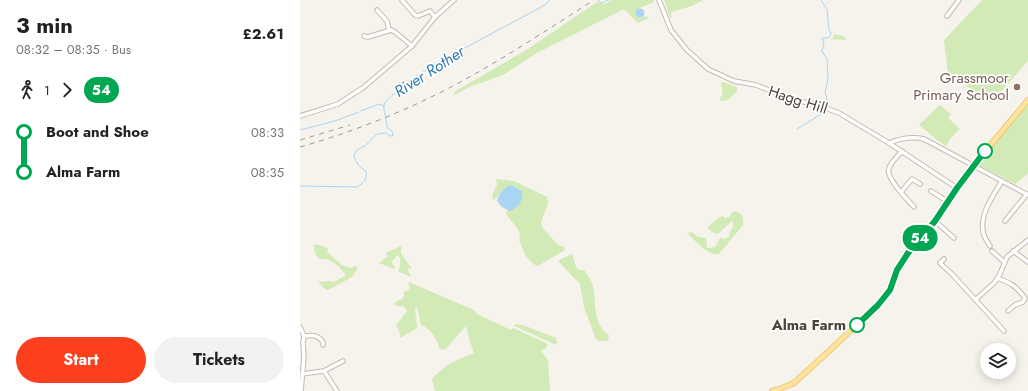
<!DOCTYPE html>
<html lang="en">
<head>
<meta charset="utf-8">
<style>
	:root { --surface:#fff; --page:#f2f2f2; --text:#222; --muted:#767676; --accent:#fc3f1d }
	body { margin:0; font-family:Jost,sans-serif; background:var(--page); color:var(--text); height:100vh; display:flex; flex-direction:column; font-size:15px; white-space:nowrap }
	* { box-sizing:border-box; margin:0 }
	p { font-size:13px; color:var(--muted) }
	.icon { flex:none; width:22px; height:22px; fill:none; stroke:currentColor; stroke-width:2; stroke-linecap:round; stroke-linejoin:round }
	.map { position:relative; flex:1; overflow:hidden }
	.panel { display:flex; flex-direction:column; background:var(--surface); width:300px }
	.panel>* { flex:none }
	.badge { padding:0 8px; border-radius:13px; font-size:14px; line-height:26px }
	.buttons { position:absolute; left:680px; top:343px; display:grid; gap:8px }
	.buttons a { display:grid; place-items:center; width:36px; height:36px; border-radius:50%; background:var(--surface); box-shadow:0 2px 10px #0003; font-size:20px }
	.map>.badge { position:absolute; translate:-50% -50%; box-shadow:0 0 0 2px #fff }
	.legs { display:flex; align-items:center; gap:6px; height:44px; padding:0 16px; font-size:13px }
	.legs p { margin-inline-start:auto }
	.summary { display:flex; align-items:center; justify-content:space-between; height:68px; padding:0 16px }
	h1 { font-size:22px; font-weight:700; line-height:30px }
	.action { display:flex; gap:8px; margin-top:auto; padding:8px 16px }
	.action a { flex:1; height:46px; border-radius:24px; background:var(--accent); color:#fff; font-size:16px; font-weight:700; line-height:46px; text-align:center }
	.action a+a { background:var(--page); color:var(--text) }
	ul { padding:0 16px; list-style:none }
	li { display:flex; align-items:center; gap:14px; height:40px; font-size:15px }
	li i { display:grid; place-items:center; width:6px; height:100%; margin:0 5px; background:currentColor }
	li i::after { content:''; width:10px; height:10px; margin:-5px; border:3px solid; border-radius:50%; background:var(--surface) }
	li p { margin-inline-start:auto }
	li:first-child i { background:linear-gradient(#0000 50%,currentColor 0) }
	li:last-child i { background:linear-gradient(currentColor 50%,#0000 0) }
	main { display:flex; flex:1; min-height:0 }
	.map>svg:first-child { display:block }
	.green { fill:#d2eab5 }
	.water { fill:#a9d4f2 }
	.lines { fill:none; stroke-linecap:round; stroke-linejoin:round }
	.stream { stroke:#a9d4f2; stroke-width:1 }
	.minor-casing { stroke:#c2bbae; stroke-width:5.5 }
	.major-casing { stroke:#e6c16a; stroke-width:6 }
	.minor { stroke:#fff; stroke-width:3.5 }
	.major { stroke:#ffe39c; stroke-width:4.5 }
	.rail { stroke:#9a9a9a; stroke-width:1; stroke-dasharray:5 5; stroke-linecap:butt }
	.line-1-casing { stroke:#fff; stroke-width:9 }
	.line-1 { stroke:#00a651; stroke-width:6 }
	.education-dot { fill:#8d6e63; stroke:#fff; stroke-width:1.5 }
	.stop-1-dot { fill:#fff; stroke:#00a651; stroke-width:2 }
	.labels { text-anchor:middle; stroke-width:3.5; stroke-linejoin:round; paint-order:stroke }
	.education-label { font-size:15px; fill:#785e54; stroke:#fff; text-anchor:end }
	.street-label { font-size:15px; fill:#4b4439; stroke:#fff }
	.stop-label { font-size:15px; font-weight:bold; fill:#4b4439; stroke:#fff; text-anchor:end }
	.water-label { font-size:16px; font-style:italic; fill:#2e7ab2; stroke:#fff }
</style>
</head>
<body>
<main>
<section class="panel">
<div class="summary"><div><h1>3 min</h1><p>08:32 – 08:35 · Bus</p></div><b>£2.61</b></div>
<div class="legs"><svg class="icon" aria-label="walk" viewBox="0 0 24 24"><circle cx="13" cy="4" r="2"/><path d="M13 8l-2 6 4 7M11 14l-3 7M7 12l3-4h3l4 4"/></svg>1<svg class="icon" aria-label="forward" viewBox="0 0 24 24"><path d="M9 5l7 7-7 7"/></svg><b class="badge" style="background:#00a651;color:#fff">54</b></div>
<ul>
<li><i style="color:#00a651"></i><b>Boot and Shoe</b><p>08:33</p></li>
<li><i style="color:#00a651"></i><b>Alma Farm</b><p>08:35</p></li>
</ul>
<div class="action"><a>Start</a><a>Tickets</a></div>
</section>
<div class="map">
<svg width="728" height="391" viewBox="0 0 728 391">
	<rect width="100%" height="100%" fill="#f6f3ec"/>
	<!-- green -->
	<g class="green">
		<polygon points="312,0 353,0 354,2 340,8 336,12 336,16 340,18 346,16 349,18 338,23 324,9 235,54 203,75 172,86 154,95 154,92 228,49 297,2 305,4"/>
		<polygon points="364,0 403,0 392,6 371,12 372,17 370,18"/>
		<polygon points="682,0 728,0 728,61 691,103 648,73 644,40"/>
		<polygon points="534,34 543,36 546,39 544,40 529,39 533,38"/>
		<path d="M422,82h2l12,5 2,3c-5,5 -9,12 -17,11l-1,-3 3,-4 -2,-10z"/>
		<polygon points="728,102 728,174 715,184 677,164"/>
		<polygon points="640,105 651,114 648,118 660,129 651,138 646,146 634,138 634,137 619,125"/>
		<path d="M196,179l18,2 33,16 1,7 -7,18 1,5 16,18 6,2 1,3 -27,16 -5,-2 -8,-9 -6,-15 1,-6 -3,-6 -11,-14 1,-4c12,2 14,-10 15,-19l-9,-5 -11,5 -5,6 -4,3 -1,-5 5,-10z"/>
		<path d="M436,211c6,3 8,6 7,14l-24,29c-12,2 -24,-14 -32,-21l5,-1 6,5 8,1 1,10 8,-1 5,-9 5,1 5,-3 -1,-3 4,-6v-7l-11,10 -2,3 -4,1 -9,-6 10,-9 6,-3 2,2 5,-1 2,-5z"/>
		<path d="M16,244l12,4 -1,4 15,13 8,3 7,-2v3l-5,8 -24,13 -3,-1 -8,-9 4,2 8,-1 5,1 12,-7c-6,-8 -15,-18 -26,-16 -5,-4 -6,-7 -6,-13z"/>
		<path d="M101,246v7l11,16 -5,-1 4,9 -13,-6c3,-5 3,-12 0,-16l-7,7 4,5 -1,2 -15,-6 9,-7 -2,-3z"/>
		<path d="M272,254l4,13 3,3h5c4,5 7,10 9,16 3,16 0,40 16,49l-1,6h-9l-3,-2 -12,-32 -4,-23 -21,-22v-2z"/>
		<path d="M109,282l60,26 6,3 2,3 34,16 2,-2 35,16 -2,4 -5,3 7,9 2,31h-115l-3,-12c15,-16 23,-18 42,-26l-4,-11 -4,-16 -21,24 -5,-1c-4,-11 -8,-20 -19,-24l-4,-18 -2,1 2,20 -17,10v-5l-4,-8 11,-14 -3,-5 -5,1 -5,-3 3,-3 6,-2 1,-4 -1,-3 6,-2 1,-3 -2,-3z"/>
		<polygon points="215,324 223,325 256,338 257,342 256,345 250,342 214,326"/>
	</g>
	<!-- water -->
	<g class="water">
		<circle cx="340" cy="13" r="4.5"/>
		<path d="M210,185l3,1 9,5c1,9 -3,17 -12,20l-8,-4 -5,-6c1,-7 7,-13 13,-16z"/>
	</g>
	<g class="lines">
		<!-- stream -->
		<g class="stream">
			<polyline points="298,0 301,3 309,0"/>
			<polyline points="521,0 527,9 529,30 531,33 530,36 528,38 522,38 524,43 522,51 527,59 528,79 525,92 527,98 526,105"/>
			<polyline points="61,111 79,104 84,106"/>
			<polyline points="497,129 523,113"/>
			<polyline points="0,130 35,121 59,112"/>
			<path d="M0,186l57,1c6,-4 11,-8 9,-16 -6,-3 -11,-9 -12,-16l3,-5 9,-5 11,-11 9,-1 4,3h3l-1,-5 -5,-4c0,-7 -4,-18 -3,-22 3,-10 40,-33 49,-40l112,-60 5,-5"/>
		</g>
		<defs>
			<g id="minor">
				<polyline points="102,0 115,15 118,16 130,11 135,17"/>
				<polyline points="359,0 371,30 387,50 408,69 434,81 456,85 492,99 520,106 539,113 589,143 657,188"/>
				<polyline points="77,10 87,21 89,30"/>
				<polyline points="647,16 659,0"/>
				<polyline points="64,36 68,37 91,30 95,32 112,46"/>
				<polyline points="0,116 38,104 64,87 112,46 135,17 154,0"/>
				<path d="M589,143c12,-5 23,-7 35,-4l104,56"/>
				<path d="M602,151c-4,5 -11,11 -13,17 -4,10 19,32 25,39"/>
				<polyline points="631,191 648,202"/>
				<polyline points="601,192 612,179 620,184"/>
				<polyline points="635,221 654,238"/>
				<polyline points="705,221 727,194"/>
				<path d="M690,246c-3,-5 -7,-10 -7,-15 -3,-18 10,-35 19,-50"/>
				<polyline points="692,251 704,262"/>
				<polyline points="713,251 728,262"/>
				<polyline points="644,259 640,263 652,274 704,331"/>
				<path d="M697,278c14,5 19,8 28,20l-2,4 -8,3 -7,6"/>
				<polyline points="675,300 694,283 699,276 707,257 728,240"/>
				<polyline points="0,327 4,336 3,342 4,357 1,391"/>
				<path d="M4,336c9,-1 14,-1 19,6v3"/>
				<polyline points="24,371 43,361"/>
				<polyline points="2,374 24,371 37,391"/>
			</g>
			<polyline id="major" points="472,391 480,389 494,383 528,352 578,305 590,289 597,270 608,253 635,221 673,166 728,100"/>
		</defs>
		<!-- minor casing -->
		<use href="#minor" class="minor-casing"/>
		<!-- major casing -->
		<use href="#major" class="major-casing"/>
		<!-- minor -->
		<use href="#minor" class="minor"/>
		<!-- major -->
		<use href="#major" class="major"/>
		<!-- rail -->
		<g class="rail">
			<polyline points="0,140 50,125"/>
			<path d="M0,147c42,-12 85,-28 125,-47 59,-28 114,-65 169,-100"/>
		</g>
	</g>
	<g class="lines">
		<defs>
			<polyline id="line-1" points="557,325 578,305 590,290 597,270 608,253 635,221 657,188 685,151"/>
		</defs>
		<!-- line-1 casing -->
		<use href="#line-1" class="line-1-casing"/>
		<!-- line-1 -->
		<use href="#line-1" class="line-1"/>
	</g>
	<!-- markers -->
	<circle class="education-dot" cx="717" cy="87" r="4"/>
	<g class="stop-1-dot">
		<circle cx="685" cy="151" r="7"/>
		<circle cx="557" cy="325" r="7"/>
	</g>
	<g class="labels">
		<!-- education labels -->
		<g class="education-label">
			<text x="709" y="83">Grassmoor<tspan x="709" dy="17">Primary School</tspan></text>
		</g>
		<!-- street labels -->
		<g class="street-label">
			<text transform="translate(498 100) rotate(18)" y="5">Hagg Hill</text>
		</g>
		<!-- stop labels -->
		<g class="stop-label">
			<text x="546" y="330">Alma Farm</text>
		</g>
		<!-- water labels -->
		<g class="water-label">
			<text transform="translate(129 71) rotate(-33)" y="6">River Rother</text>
		</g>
	</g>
</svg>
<div class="buttons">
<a><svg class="icon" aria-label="layers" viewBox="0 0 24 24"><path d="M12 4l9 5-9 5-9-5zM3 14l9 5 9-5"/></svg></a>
</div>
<b class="badge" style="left:620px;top:238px;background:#00a651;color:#fff">54</b>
</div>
</main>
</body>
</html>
